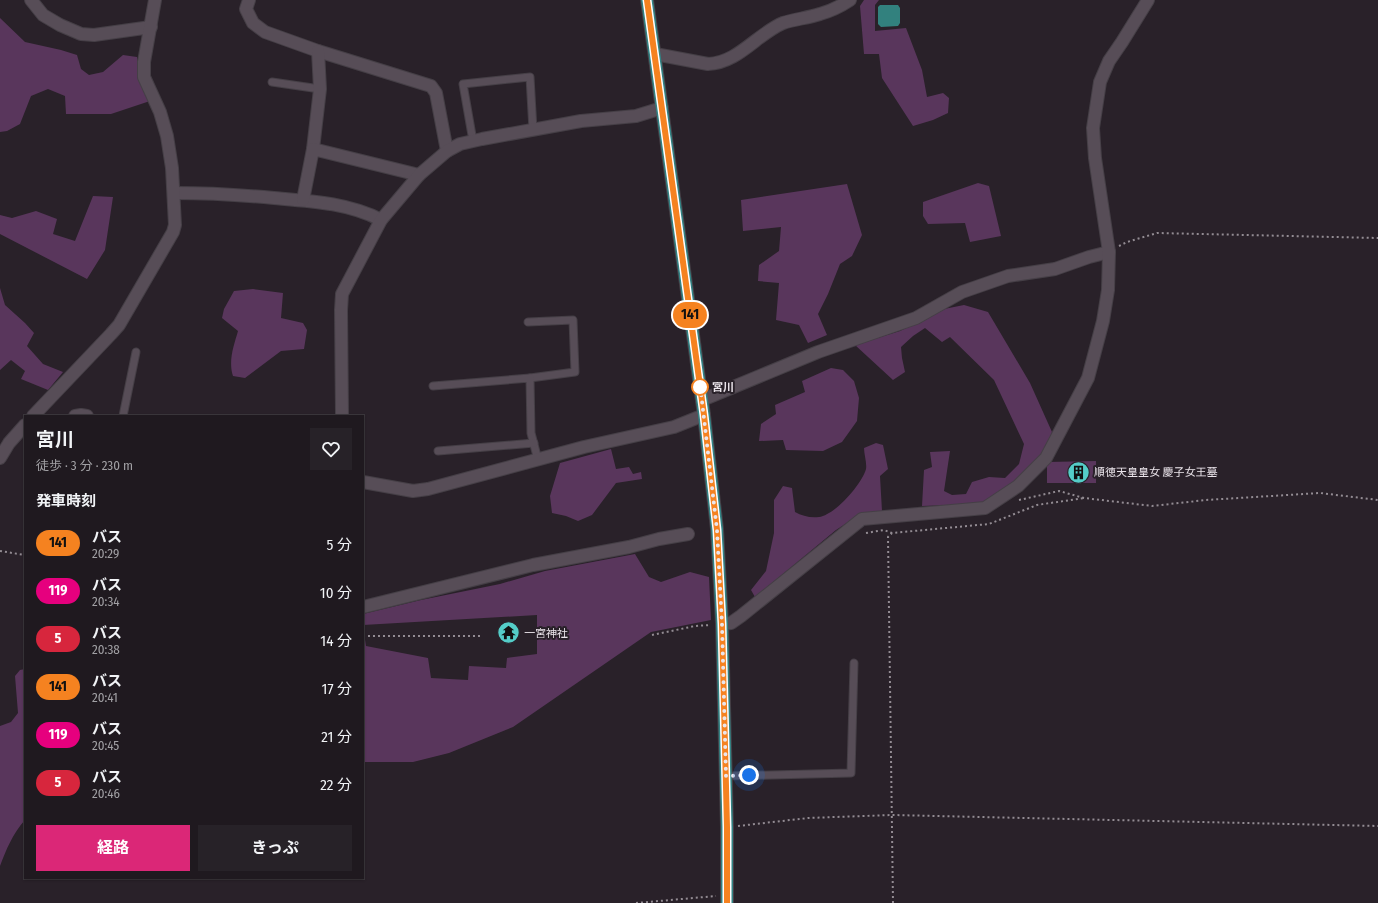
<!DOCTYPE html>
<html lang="ja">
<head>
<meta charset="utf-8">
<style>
	:root { --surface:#1f191f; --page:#272228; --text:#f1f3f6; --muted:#a1a0a4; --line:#3c383d; --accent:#db2777 }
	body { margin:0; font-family:"Fira Sans Condensed","Noto Sans JP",sans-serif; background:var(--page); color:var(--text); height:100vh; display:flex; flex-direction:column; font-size:15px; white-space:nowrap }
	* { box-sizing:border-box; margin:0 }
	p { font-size:13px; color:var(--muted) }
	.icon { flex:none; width:22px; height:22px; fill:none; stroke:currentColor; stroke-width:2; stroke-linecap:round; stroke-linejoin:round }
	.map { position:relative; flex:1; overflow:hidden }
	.panel { position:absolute; left:24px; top:415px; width:340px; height:464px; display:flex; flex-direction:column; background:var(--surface); border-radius:0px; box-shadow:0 1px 3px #0004,0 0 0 1px var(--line) }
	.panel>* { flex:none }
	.badge { padding:0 8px; border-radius:13px; font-size:14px; line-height:26px }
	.you { position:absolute; width:20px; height:20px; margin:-10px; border:3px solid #fff; border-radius:50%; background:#1a73e8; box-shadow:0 0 0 6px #1a73e833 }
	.map>.badge { position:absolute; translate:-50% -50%; box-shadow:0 0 0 2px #fff }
	h2 { padding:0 12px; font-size:15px; line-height:36px }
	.round { display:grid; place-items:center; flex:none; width:42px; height:42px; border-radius:0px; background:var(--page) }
	.headline { display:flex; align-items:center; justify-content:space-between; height:68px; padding:0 12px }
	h1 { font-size:19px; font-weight:700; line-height:30px }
	.cta { display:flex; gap:8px; margin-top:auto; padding:8px 12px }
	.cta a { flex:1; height:46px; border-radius:0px; background:var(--accent); color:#fff; font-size:16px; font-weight:700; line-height:46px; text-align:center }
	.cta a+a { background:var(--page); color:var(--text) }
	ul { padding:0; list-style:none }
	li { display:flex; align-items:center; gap:12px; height:48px; padding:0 12px }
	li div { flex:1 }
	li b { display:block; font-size:15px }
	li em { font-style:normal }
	li .badge { min-width:44px; font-weight:700; text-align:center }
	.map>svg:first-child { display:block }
	.green { fill:#59365c }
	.water { fill:#32817e }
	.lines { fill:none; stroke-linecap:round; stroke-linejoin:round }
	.lane-casing { stroke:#453f46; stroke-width:9 }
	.street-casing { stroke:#453f46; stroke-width:14 }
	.primary-casing { stroke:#453f46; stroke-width:14 }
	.path { stroke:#938c93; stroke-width:2; stroke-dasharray:2 3; stroke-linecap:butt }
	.lane { stroke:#574d57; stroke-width:7 }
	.street { stroke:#574d57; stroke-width:12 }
	.primary { stroke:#328384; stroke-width:12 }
	.line-casing { stroke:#fff; stroke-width:9 }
	.line { stroke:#f58220; stroke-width:6 }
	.walk { stroke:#ebe5eb; stroke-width:4; stroke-dasharray:0 7.2 }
	.stop-dot { fill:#fff; stroke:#f58220; stroke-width:2 }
	.labels { text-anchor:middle; stroke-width:4; stroke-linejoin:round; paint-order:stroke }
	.stop-label { font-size:11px; font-weight:bold; fill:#ebe5eb; stroke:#292129; text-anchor:start }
	.poi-label { font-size:11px; fill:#ebe5eb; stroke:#292129; text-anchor:start }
</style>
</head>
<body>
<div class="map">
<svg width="1378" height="903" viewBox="0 0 1378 903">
	<rect width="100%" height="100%" fill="#292129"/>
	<!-- green -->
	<g class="green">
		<polygon points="864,0 879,0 875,5 875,31 906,28 922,70 927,97 943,93 949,98 948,113 933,120 913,126 882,78 879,54 864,54 860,6"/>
		<polygon points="0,18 25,42 61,50 77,55 81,69 89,75 103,72 123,55 137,57 141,85 150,101 111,114 66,114 65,96 48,89 31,96 20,124 7,131 0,132"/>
		<polygon points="978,183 989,186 1001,236 970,242 965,223 928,224 923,216 923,202"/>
		<polygon points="847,184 862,235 852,256 840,264 828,294 818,314 827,335 808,343 799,325 776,320 779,283 758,281 759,265 779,251 781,227 743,231 741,200"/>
		<polygon points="93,196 113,197 105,250 87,279 0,234 0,215 12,218 36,211 57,219 53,234 75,241"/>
		<polygon points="0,288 5,305 25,323 34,333 27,346 43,364 63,372 48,390 21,379 25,371 11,360 0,370"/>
		<path d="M253,289l30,4 -2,25 22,5 4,7 -3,19 -23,2 -36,27 -12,-2c-5,-15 1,-31 5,-45l-16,-13 2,-9 10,-18z"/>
		<polygon points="964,305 988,312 1030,383 1052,432 1043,455 1015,483 980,504 922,506 924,470 932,467 930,452 950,451 944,491 952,495 966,494 972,482 989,477 1005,478 1019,464 1024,444 994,380 950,337 942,342 925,328 913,336 901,347 902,358 905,372 893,380 855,345 900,331 944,309"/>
		<polygon points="831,368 843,370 854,381 859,398 857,421 842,442 823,451 786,450 783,440 759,441 761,424 776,414 775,405 805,392 802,381"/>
		<path d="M876,443l7,2 5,24 -8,7 2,35 -23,4 -23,15 -81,67 -4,-7 15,-19 8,-38v-33l9,-14 9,2 3,24c7,4 15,6 24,5 16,-2 43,-33 47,-48 1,-6 -2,-15 -2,-21z"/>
		<polygon points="611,449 616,469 629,467 633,474 641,472 642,479 616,483 592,515 578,521 566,516 552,513 550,496 560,463"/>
		<polygon points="1096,461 1096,483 1047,483 1047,462"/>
		<polygon points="635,554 649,577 661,582 690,572 709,577 711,620 651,632 513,727 449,753 413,762 363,762 363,626 366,646 428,658 431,678 468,680 469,666 506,668 507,658 537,654 537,615 363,625 363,614 421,600 500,584 545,571"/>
		<path d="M25,669v151c-12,13 -19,30 -25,46v-140l11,-4 7,-9 -3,-37 5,-6z"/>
	</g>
	<!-- water -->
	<polygon class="water" points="880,5 898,5 900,8 900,23 898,26 881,27 878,24 878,7"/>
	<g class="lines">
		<defs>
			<g id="lane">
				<polyline points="272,82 320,89"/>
				<polyline points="473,141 463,84 530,77 533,130"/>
				<polyline points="528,322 573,320 575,372 530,378"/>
				<polyline points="433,386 530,378 531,433 538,460"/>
				<polyline points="123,416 136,352"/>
				<polyline points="438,451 534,443"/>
				<polyline points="726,776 851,773 854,663"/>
			</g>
			<g id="street">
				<polyline points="31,0 43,15 60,25 81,34 94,35 151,27"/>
				<polyline points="249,0 246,9 253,23 265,32 318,51 431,86 436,93 447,151"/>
				<path d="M655,54l53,10c30,-1 49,-30 75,-41 12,-4 25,-5 37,-9 11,-3 21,-8 30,-14"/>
				<polyline points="313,149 320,89 318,51"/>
				<path d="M174,193c34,0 67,2 100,5 36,3 75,5 107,22"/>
				<polyline points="303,200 313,149 419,175"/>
				<polyline points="702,400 818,352 916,318 962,292 1008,276 1055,269 1089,257 1109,252"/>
				<polyline points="33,416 111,334 119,325 173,232 175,225 172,168 167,136 160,112 144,77 144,62 155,0"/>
				<polyline points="75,416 81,415 87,416"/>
				<polyline points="342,416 341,310 342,294 381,220 419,175 447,151 460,144 482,139 581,121 636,116 662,108"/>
				<polyline points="0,458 9,443 25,425"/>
				<polyline points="363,482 413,491 428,489 584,447 674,427 704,415"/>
				<polyline points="363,607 533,565 629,547 659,539 688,534"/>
				<polyline points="722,624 731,623 741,616 862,519 985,508 1018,486 1046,458 1088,378 1103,321 1108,290 1109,252 1095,158 1093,128 1100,82 1109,61 1122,42 1148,0"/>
			</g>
			<polyline id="primary" points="647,0 704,415 717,529 722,624 727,827 727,903"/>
		</defs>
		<!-- lane casing -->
		<use href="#lane" class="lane-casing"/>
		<!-- street casing -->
		<use href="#street" class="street-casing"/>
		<!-- primary casing -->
		<use href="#primary" class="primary-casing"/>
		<!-- path -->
		<g class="path">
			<polyline points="1119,246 1127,242 1157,233 1378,238"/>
			<polyline points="1019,500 1059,491 1084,498 1152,506 1206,500 1320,493 1378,500"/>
			<polyline points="866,533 884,530 892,533"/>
			<polyline points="0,551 25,555"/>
			<polyline points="652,635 695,626 711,625"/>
			<polyline points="363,636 483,636"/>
			<polyline points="738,826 808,818 892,815 1378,826"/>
			<polyline points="636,903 716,896"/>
			<polyline points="893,903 888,537 892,533 989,524 1037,505 1084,498"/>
		</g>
		<!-- lane -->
		<use href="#lane" class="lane"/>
		<!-- street -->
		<use href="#street" class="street"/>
		<!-- primary -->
		<use href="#primary" class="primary"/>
	</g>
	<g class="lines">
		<defs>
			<polyline id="line" points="647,0 704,415 717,530 722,624 727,827 727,903"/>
		</defs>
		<!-- line casing -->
		<use href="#line" class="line-casing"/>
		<!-- line -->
		<use href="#line" class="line"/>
		<!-- walk -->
		<polyline class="walk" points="700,387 700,384 717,530 722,624 726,776 749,775"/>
	</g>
	<!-- icons -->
	<defs>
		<symbol id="building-disc" viewBox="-11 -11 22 22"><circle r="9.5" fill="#54cdc8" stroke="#292129"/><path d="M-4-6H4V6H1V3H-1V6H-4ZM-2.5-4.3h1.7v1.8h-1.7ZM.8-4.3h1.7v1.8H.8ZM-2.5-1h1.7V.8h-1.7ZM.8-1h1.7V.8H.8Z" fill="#111"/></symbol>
		<symbol id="temple-disc" viewBox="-11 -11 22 22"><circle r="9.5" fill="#54cdc8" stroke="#292129"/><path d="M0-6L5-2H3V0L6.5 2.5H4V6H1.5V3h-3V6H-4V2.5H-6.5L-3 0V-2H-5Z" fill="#111"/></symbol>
	</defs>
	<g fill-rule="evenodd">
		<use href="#building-disc" x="1066" y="460" width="25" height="25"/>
		<use href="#temple-disc" x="496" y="620" width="25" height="25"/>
	</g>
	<!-- markers -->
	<circle class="stop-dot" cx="700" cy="387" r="8"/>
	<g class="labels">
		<!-- stop labels -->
		<g class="stop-label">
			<text x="712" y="391">宮川</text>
		</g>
		<!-- poi labels -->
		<g class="poi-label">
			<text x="1094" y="476">順徳天皇皇女 慶子女王墓</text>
			<text x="524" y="637">一宮神社</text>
		</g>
	</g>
</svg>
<div class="you" style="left:749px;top:775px"></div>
<b class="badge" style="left:690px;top:315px;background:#f58220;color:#111">141</b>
<section class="panel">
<div class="headline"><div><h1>宮川</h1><p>徒歩 · 3 分 · 230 m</p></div><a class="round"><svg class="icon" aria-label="heart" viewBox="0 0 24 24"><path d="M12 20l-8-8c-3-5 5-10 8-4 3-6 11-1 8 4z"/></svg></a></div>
<h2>発車時刻</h2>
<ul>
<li><span class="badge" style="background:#f58220;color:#111">141</span><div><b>バス</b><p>20:29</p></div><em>5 分</em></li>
<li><span class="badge" style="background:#e6007e;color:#fff">119</span><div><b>バス</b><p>20:34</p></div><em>10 分</em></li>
<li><span class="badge" style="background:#d7263d;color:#fff">5</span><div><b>バス</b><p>20:38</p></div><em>14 分</em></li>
<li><span class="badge" style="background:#f58220;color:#111">141</span><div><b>バス</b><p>20:41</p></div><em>17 分</em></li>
<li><span class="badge" style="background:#e6007e;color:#fff">119</span><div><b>バス</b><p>20:45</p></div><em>21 分</em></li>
<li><span class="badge" style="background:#d7263d;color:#fff">5</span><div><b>バス</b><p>20:46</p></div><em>22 分</em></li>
</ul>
<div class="cta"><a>経路</a><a>きっぷ</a></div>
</section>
</div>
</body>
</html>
